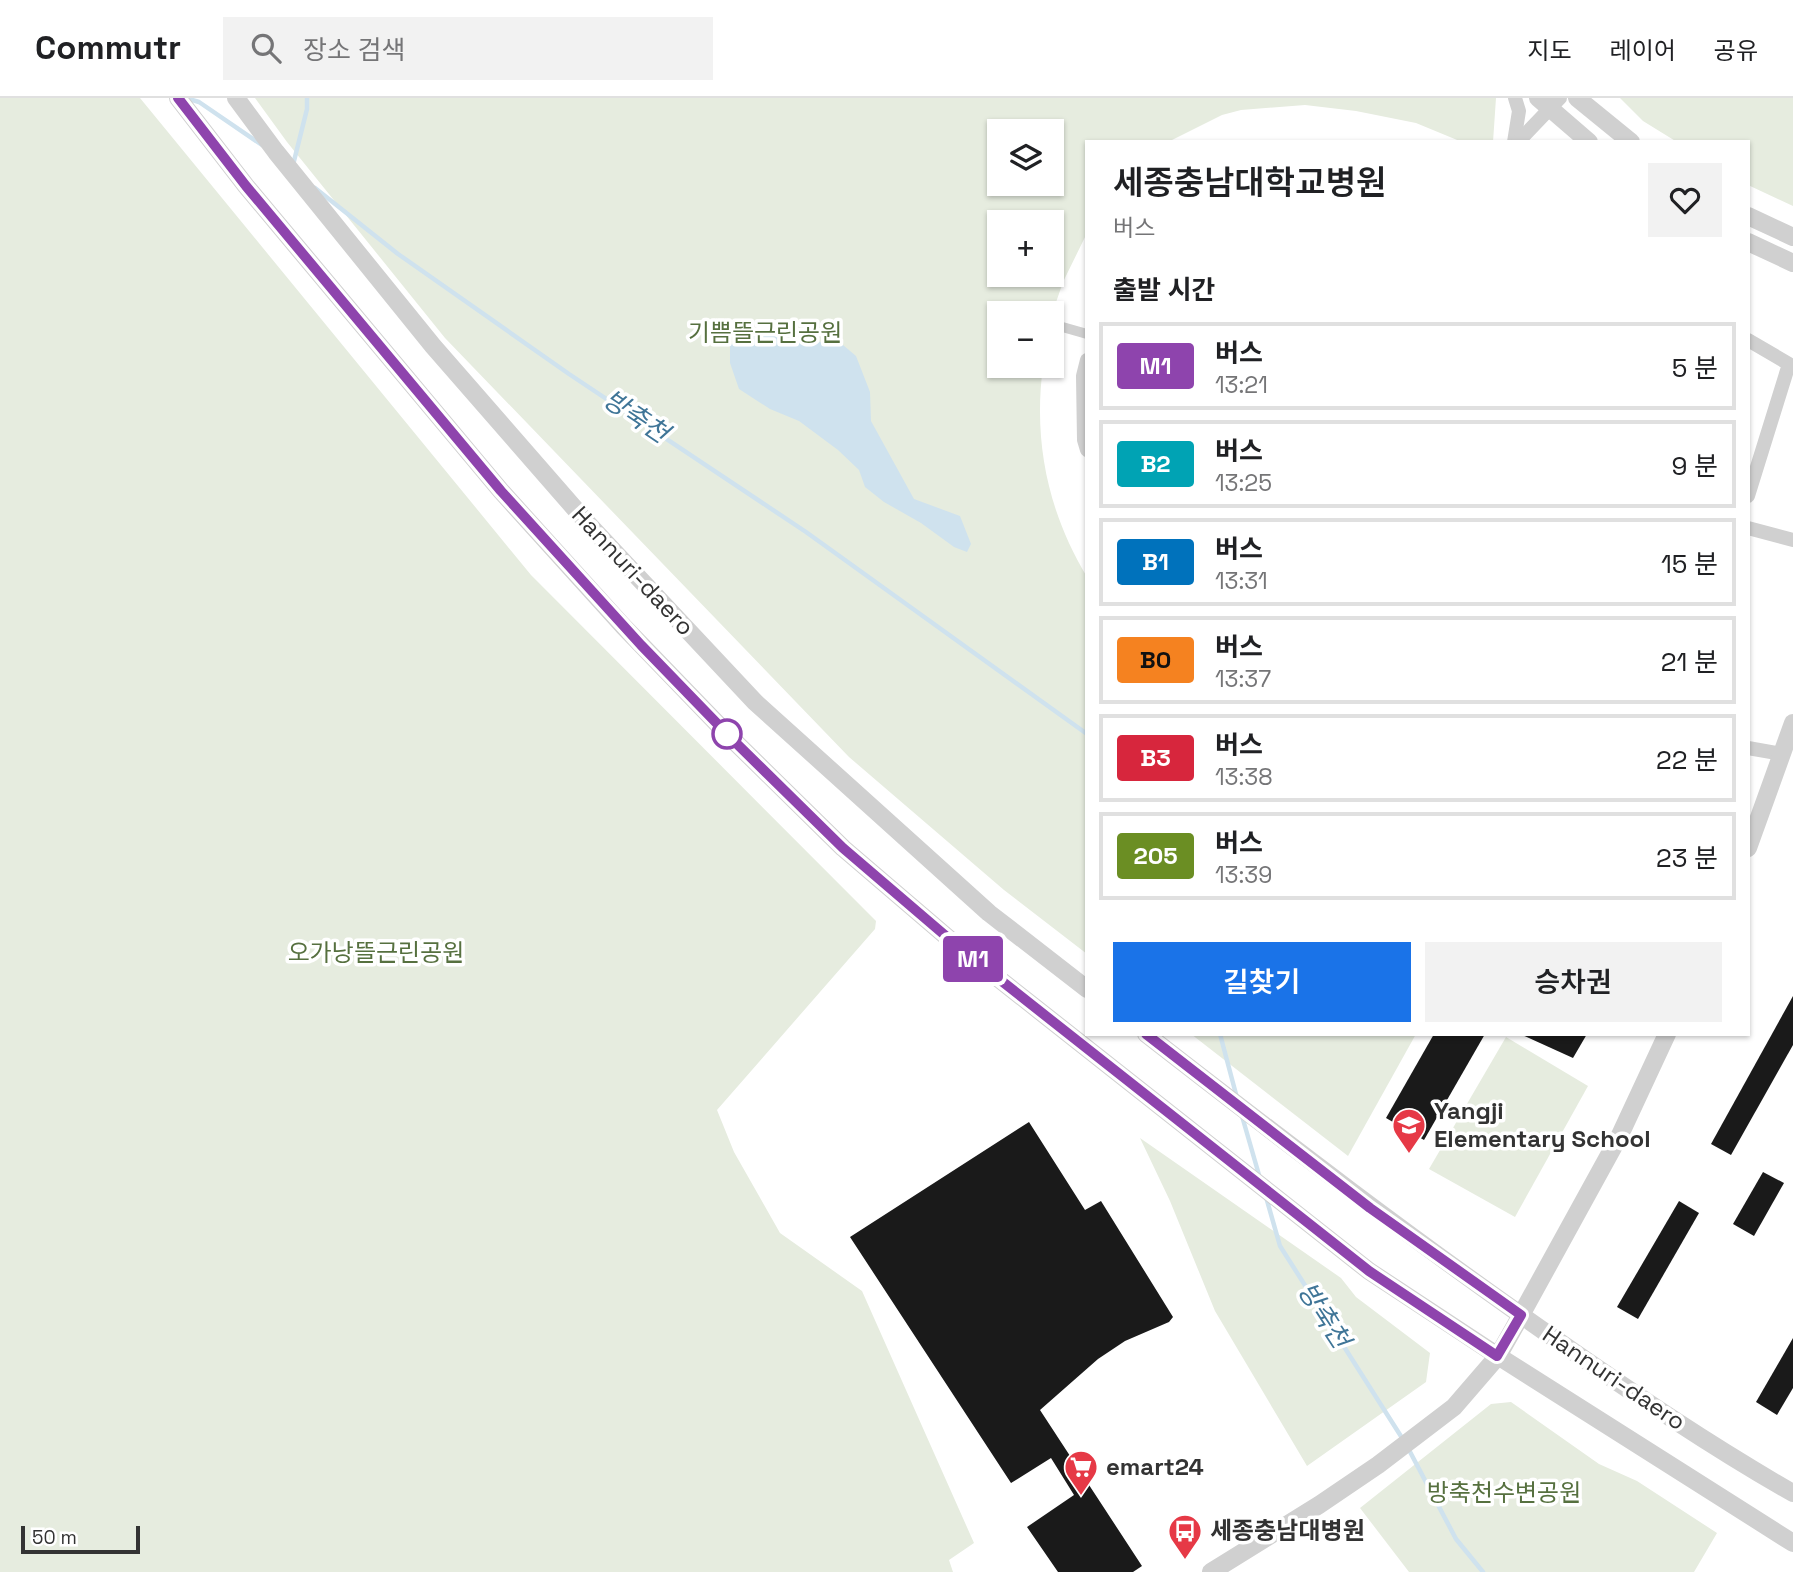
<!DOCTYPE html>
<html lang="ko">
<head>
<meta charset="utf-8">
<style>
	:root { --surface:#fff; --page:#f2f2f2; --text:#202124; --muted:#757577; --line:#e0e0e0; --accent:#1a73e8 }
	body { margin:0; font-family:"Space Grotesk","Noto Sans KR",sans-serif; background:var(--page); color:var(--text); height:100vh; display:flex; flex-direction:column; font-size:26px; white-space:nowrap }
	* { box-sizing:border-box; margin:0 }
	p { font-size:23px; color:var(--muted) }
	.icon { flex:none; width:38px; height:38px; fill:none; stroke:currentColor; stroke-width:2; stroke-linecap:round; stroke-linejoin:round }
	.map { position:relative; flex:1; overflow:hidden }
	.panel { position:absolute; left:1085px; top:42px; width:665px; height:896px; display:flex; flex-direction:column; background:var(--surface); border-radius:0px; box-shadow:0 2px 5px #0004 }
	.panel>* { flex:none }
	.badge { padding:0 14px; border-radius:5px; font-size:24px; line-height:46px }
	.tools { position:absolute; left:987px; top:21px; display:grid; gap:14px }
	.tools a { display:grid; place-items:center; width:77px; height:77px; border-radius:0px; background:var(--surface); box-shadow:0 2px 5px #0004; font-size:35px }
	.scale { position:absolute; left:21px; bottom:18px; width:119px; box-sizing:border-box; padding-left:7px; border:4px solid #333; border-top:0; font-size:19px; line-height:24px; white-space:nowrap; color:#333; -webkit-text-stroke:5px #fff; paint-order:stroke }
	.map>.badge { position:absolute; translate:-50% -50%; box-shadow:0 0 0 4px #fff }
	h2 { padding:0 28px; font-size:26px; line-height:63px }
	.round { display:grid; place-items:center; flex:none; width:74px; height:74px; border-radius:0px; background:var(--page) }
	.headline { display:flex; align-items:center; justify-content:space-between; height:119px; padding:0 28px }
	h1 { font-size:33px; font-weight:600; line-height:52px }
	.button { display:flex; gap:14px; margin-top:auto; padding:14px 28px }
	.button a { flex:1; height:80px; border-radius:0px; background:var(--accent); color:#fff; font-size:28px; font-weight:600; line-height:80px; text-align:center }
	.button a+a { background:var(--page); color:var(--text) }
	ul { padding:0; list-style:none }
	li { display:flex; align-items:center; gap:21px; height:88px; margin:0 14px 10px; padding:0 14px; border:4px solid var(--line); border-radius:0px }
	li div { flex:1 }
	li b { display:block; font-size:26px }
	li em { font-style:normal }
	li .badge { min-width:77px; font-weight:700; text-align:center }
	header { display:flex; align-items:center; gap:42px; box-sizing:border-box; height:98px; padding:0 35px; background:var(--surface); border-bottom:2px solid var(--line) }
	header strong { font-size:33px }
	nav { display:flex; gap:38px; margin-inline-start:auto; font-size:24px }
	.search { width:490px; height:63px; background:var(--page); display:flex; align-items:center; gap:18px; box-sizing:border-box; padding:0 24px; border-radius:0px; color:var(--muted); font-size:26px }
	.map>svg:first-child { display:block }
	.green { fill:#e6ecdf; fill-rule:evenodd }
	.water { fill:#cfe2ee }
	.lines { fill:none; stroke-linecap:round; stroke-linejoin:round }
	.stream { stroke:#cfe2ee; stroke-width:4.5 }
	.building { fill:#1a1a1a }
	.pedestrian { stroke:#d0d0d0; stroke-width:10 }
	.minor { stroke:#d0d0d0; stroke-width:14 }
	.tertiary { stroke:#d0d0d0; stroke-width:18 }
	.line-casing { stroke:#fff; stroke-width:16 }
	.line { stroke:#8e44ad; stroke-width:10 }
	.stop-dot { fill:#fff; stroke:#8e44ad; stroke-width:3.5 }
	.labels { text-anchor:middle; stroke-width:7; stroke-linejoin:round; paint-order:stroke }
	.park-label { font-size:24px; fill:#56703f; stroke:#fff }
	.street-label { font-size:24px; fill:#333; stroke:#fff }
	.poi-label { font-size:24px; font-weight:bold; fill:#333; stroke:#fff; text-anchor:start }
	.water-label { font-size:26px; font-style:italic; fill:#3f7597; stroke:#fff }
</style>
</head>
<body>
<header>
<strong>Commutr</strong>
<div class="search"><svg class="icon" aria-label="search" viewBox="0 0 24 24"><circle cx="10" cy="10" r="6"/><path d="M15 15l6 6"/></svg>장소 검색</div>
<nav><a>지도</a><a>레이어</a><a>공유</a></nav>
</header>
<div class="map">
<svg width="1793" height="1474" viewBox="0 0 1793 1474">
	<rect width="100%" height="100%" fill="#fff"/>
	<!-- green -->
	<g class="green">
		<polygon points="0,0 140,0 531,477 876,823 875,831 717,1012 734,1054 780,1135 862,1193 974,1445 949,1462 953,1474 0,1474"/>
		<path d="M255,0h1241l-3,44h-31l-46,-19 -60,-12 -51,-6 -64,5 -19,5 -54,27h-81v91l-24,49 -11,32 -53,-1v53h44c-10,76 5,146 44,211v377l-83,-64 -155,-133 -404,-419 -158,-196zM999,33h53v53h-53zM999,124h53v53h-53z"/>
		<polygon points="1620,0 1793,0 1793,108 1748,87 1748,44 1677,44 1643,23"/>
		<polygon points="1191,936 1416,936 1348,1058"/>
		<polygon points="1506,939 1588,988 1515,1119 1429,1071"/>
		<polygon points="1140,1040 1341,1180 1356,1199 1430,1255 1426,1284 1307,1368 1215,1213 1170,1103"/>
		<polygon points="1511,1304 1599,1366 1637,1383 1717,1435 1694,1474 1409,1474 1360,1410 1491,1306"/>
	</g>
	<!-- water -->
	<polygon class="water" points="753,235 843,247 856,258 870,294 871,323 914,401 960,418 971,446 967,454 954,449 921,425 884,404 865,389 859,372 838,352 799,323 770,311 739,291 730,265 730,247"/>
	<g class="lines">
		<!-- stream -->
		<g class="stream">
			<polyline points="186,0 199,4 262,47"/>
			<polyline points="293,67 307,11 307,0"/>
			<polyline points="315,90 398,156 569,276 806,434 1087,636"/>
			<polyline points="1220,936 1237,1000"/>
			<polyline points="1242,1018 1259,1077"/>
			<polyline points="1266,1099 1280,1148 1404,1343"/>
			<polyline points="1408,1350 1456,1441 1483,1474"/>
		</g>
	</g>
	<!-- building -->
	<g class="building">
		<polygon points="1793,898 1793,947 1731,1057 1711,1046"/>
		<polygon points="1434,936 1485,936 1424,1042 1386,1020"/>
		<polygon points="1520,936 1587,936 1573,960"/>
		<polygon points="1029,1024 1085,1112 1101,1103 1173,1219 1169,1224 1125,1243 1098,1261 1040,1312 1142,1468 1133,1474 1058,1474 1027,1429 1074,1397 1051,1360 1011,1385 850,1139"/>
		<polygon points="1763,1074 1784,1085 1754,1138 1733,1126"/>
		<polygon points="1679,1103 1699,1115 1638,1221 1617,1209"/>
		<polygon points="1793,1240 1793,1290 1777,1317 1756,1304"/>
	</g>
	<g class="lines">
		<!-- pedestrian -->
		<polyline class="pedestrian" points="1052,226 1087,236"/>
		<!-- minor -->
		<g class="minor">
			<polyline points="1514,44 1519,13 1515,0"/>
			<polyline points="1518,44 1560,0"/>
			<polyline points="1748,242 1789,266 1748,398"/>
			<polyline points="1087,262 1083,278 1084,342 1087,352"/>
			<polyline points="1748,430 1793,442"/>
			<polyline points="1748,650 1782,656"/>
		</g>
		<!-- tertiary -->
		<g class="tertiary">
			<polyline points="178,0 246,88 501,393 623,528 733,642 843,750 961,851 1369,1173 1498,1258 1793,1445"/>
			<polyline points="236,0 276,54 433,248 590,428 755,604 989,815 1087,891"/>
			<polyline points="1538,0 1589,44"/>
			<polyline points="1577,0 1631,44"/>
			<polyline points="1748,118 1793,139"/>
			<polyline points="1748,144 1793,165"/>
			<polyline points="1748,750 1793,625"/>
			<path d="M1146,936c135,105 271,209 412,307 76,53 154,106 235,152"/>
			<polyline points="1211,1474 1319,1407 1378,1367 1454,1309 1498,1258 1515,1228 1620,1037 1667,936"/>
		</g>
	</g>
	<g class="lines">
		<defs>
			<polyline id="line" points="178,0 246,88 501,393 641,547 733,642 843,750 961,851 1369,1173 1497,1258 1521,1217 1370,1110 1146,936"/>
		</defs>
		<!-- line casing -->
		<use href="#line" class="line-casing"/>
		<!-- line -->
		<use href="#line" class="line"/>
	</g>
	<!-- icons -->
	<defs>
		<symbol id="school-pin" viewBox="-11 -11 22 30"><path d="M0 17L-7.5 6A9.5 9.5 0 1 1 7.5 6Z" fill="#e63946" stroke="#fff"/><path d="M0-5L7-2L0 1L-7-2ZM-4 1L0 2.5L4 1V4Q0 6-4 4Z" fill="#fff"/></symbol>
		<symbol id="supermarket-pin" viewBox="-11 -11 22 30"><path d="M0 17L-7.5 6A9.5 9.5 0 1 1 7.5 6Z" fill="#e63946" stroke="#fff"/><path d="M-6-5.5h2.5l.6 2H6L4.5 2H-2.5L-4.4-4H-6ZM-1.5 3.2a1.3 1.3 0 1 0 .1 0ZM3 3.2a1.3 1.3 0 1 0 .1 0Z" fill="#fff"/></symbol>
		<symbol id="bus-pin" viewBox="-11 -11 22 30"><path d="M0 17L-7.5 6A9.5 9.5 0 1 1 7.5 6Z" fill="#e63946" stroke="#fff"/><path d="M-5-6H5V4H4V6H2V4H-2V6H-4V4H-5ZM-3.5-4V0h7V-4ZM-3.5 1.2v1.5H-2V1.2ZM2 1.2v1.5H3.5V1.2Z" fill="#fff"/></symbol>
	</defs>
	<g fill-rule="evenodd">
		<use href="#school-pin" x="1390" y="1008" width="38" height="52"/>
		<use href="#supermarket-pin" x="1062" y="1350" width="38" height="52"/>
		<use href="#bus-pin" x="1166" y="1414" width="38" height="52"/>
	</g>
	<!-- markers -->
	<circle class="stop-dot" cx="727" cy="636" r="14"/>
	<g class="labels">
		<!-- park labels -->
		<g class="park-label">
			<text x="765" y="243">기쁨뜰근린공원</text>
			<text x="376" y="863">오가낭뜰근린공원</text>
			<text x="1504" y="1403">방축천수변공원</text>
		</g>
		<!-- street labels -->
		<g class="street-label">
			<text transform="translate(633 473) rotate(47)" y="8">Hannuri-daero</text>
			<text transform="translate(1614 1280) rotate(34)" y="8">Hannuri-daero</text>
		</g>
		<!-- poi labels -->
		<g class="poi-label">
			<text x="1434" y="1021">Yangji<tspan x="1434" dy="28">Elementary School</tspan></text>
			<text x="1106" y="1377">emart24</text>
			<text x="1210" y="1441">세종충남대병원</text>
		</g>
		<!-- water labels -->
		<g class="water-label">
			<text transform="translate(636 318) rotate(34)" y="9">방축천</text>
			<text transform="translate(1324 1217) rotate(57)" y="9">방축천</text>
		</g>
	</g>
</svg>
<div class="tools">
<a><svg class="icon" aria-label="layers" viewBox="0 0 24 24"><path d="M12 4l9 5-9 5-9-5zM3 14l9 5 9-5"/></svg></a>
<a>+</a>
<a>−</a>
</div>
<div class="scale">50 m</div>
<b class="badge" style="left:973px;top:861px;background:#8e44ad;color:#fff">M1</b>
<section class="panel">
<div class="headline"><div><h1>세종충남대학교병원</h1><p>버스</p></div><a class="round"><svg class="icon" aria-label="heart" viewBox="0 0 24 24"><path d="M12 20l-8-8c-3-5 5-10 8-4 3-6 11-1 8 4z"/></svg></a></div>
<h2>출발 시간</h2>
<ul>
<li><span class="badge" style="background:#8e44ad;color:#fff">M1</span><div><b>버스</b><p>13:21</p></div><em>5 분</em></li>
<li><span class="badge" style="background:#00a3b4;color:#fff">B2</span><div><b>버스</b><p>13:25</p></div><em>9 분</em></li>
<li><span class="badge" style="background:#0072bc;color:#fff">B1</span><div><b>버스</b><p>13:31</p></div><em>15 분</em></li>
<li><span class="badge" style="background:#f58220;color:#111">B0</span><div><b>버스</b><p>13:37</p></div><em>21 분</em></li>
<li><span class="badge" style="background:#d7263d;color:#fff">B3</span><div><b>버스</b><p>13:38</p></div><em>22 분</em></li>
<li><span class="badge" style="background:#6b8e23;color:#fff">205</span><div><b>버스</b><p>13:39</p></div><em>23 분</em></li>
</ul>
<div class="button"><a>길찾기</a><a>승차권</a></div>
</section>
</div>
</body>
</html>
